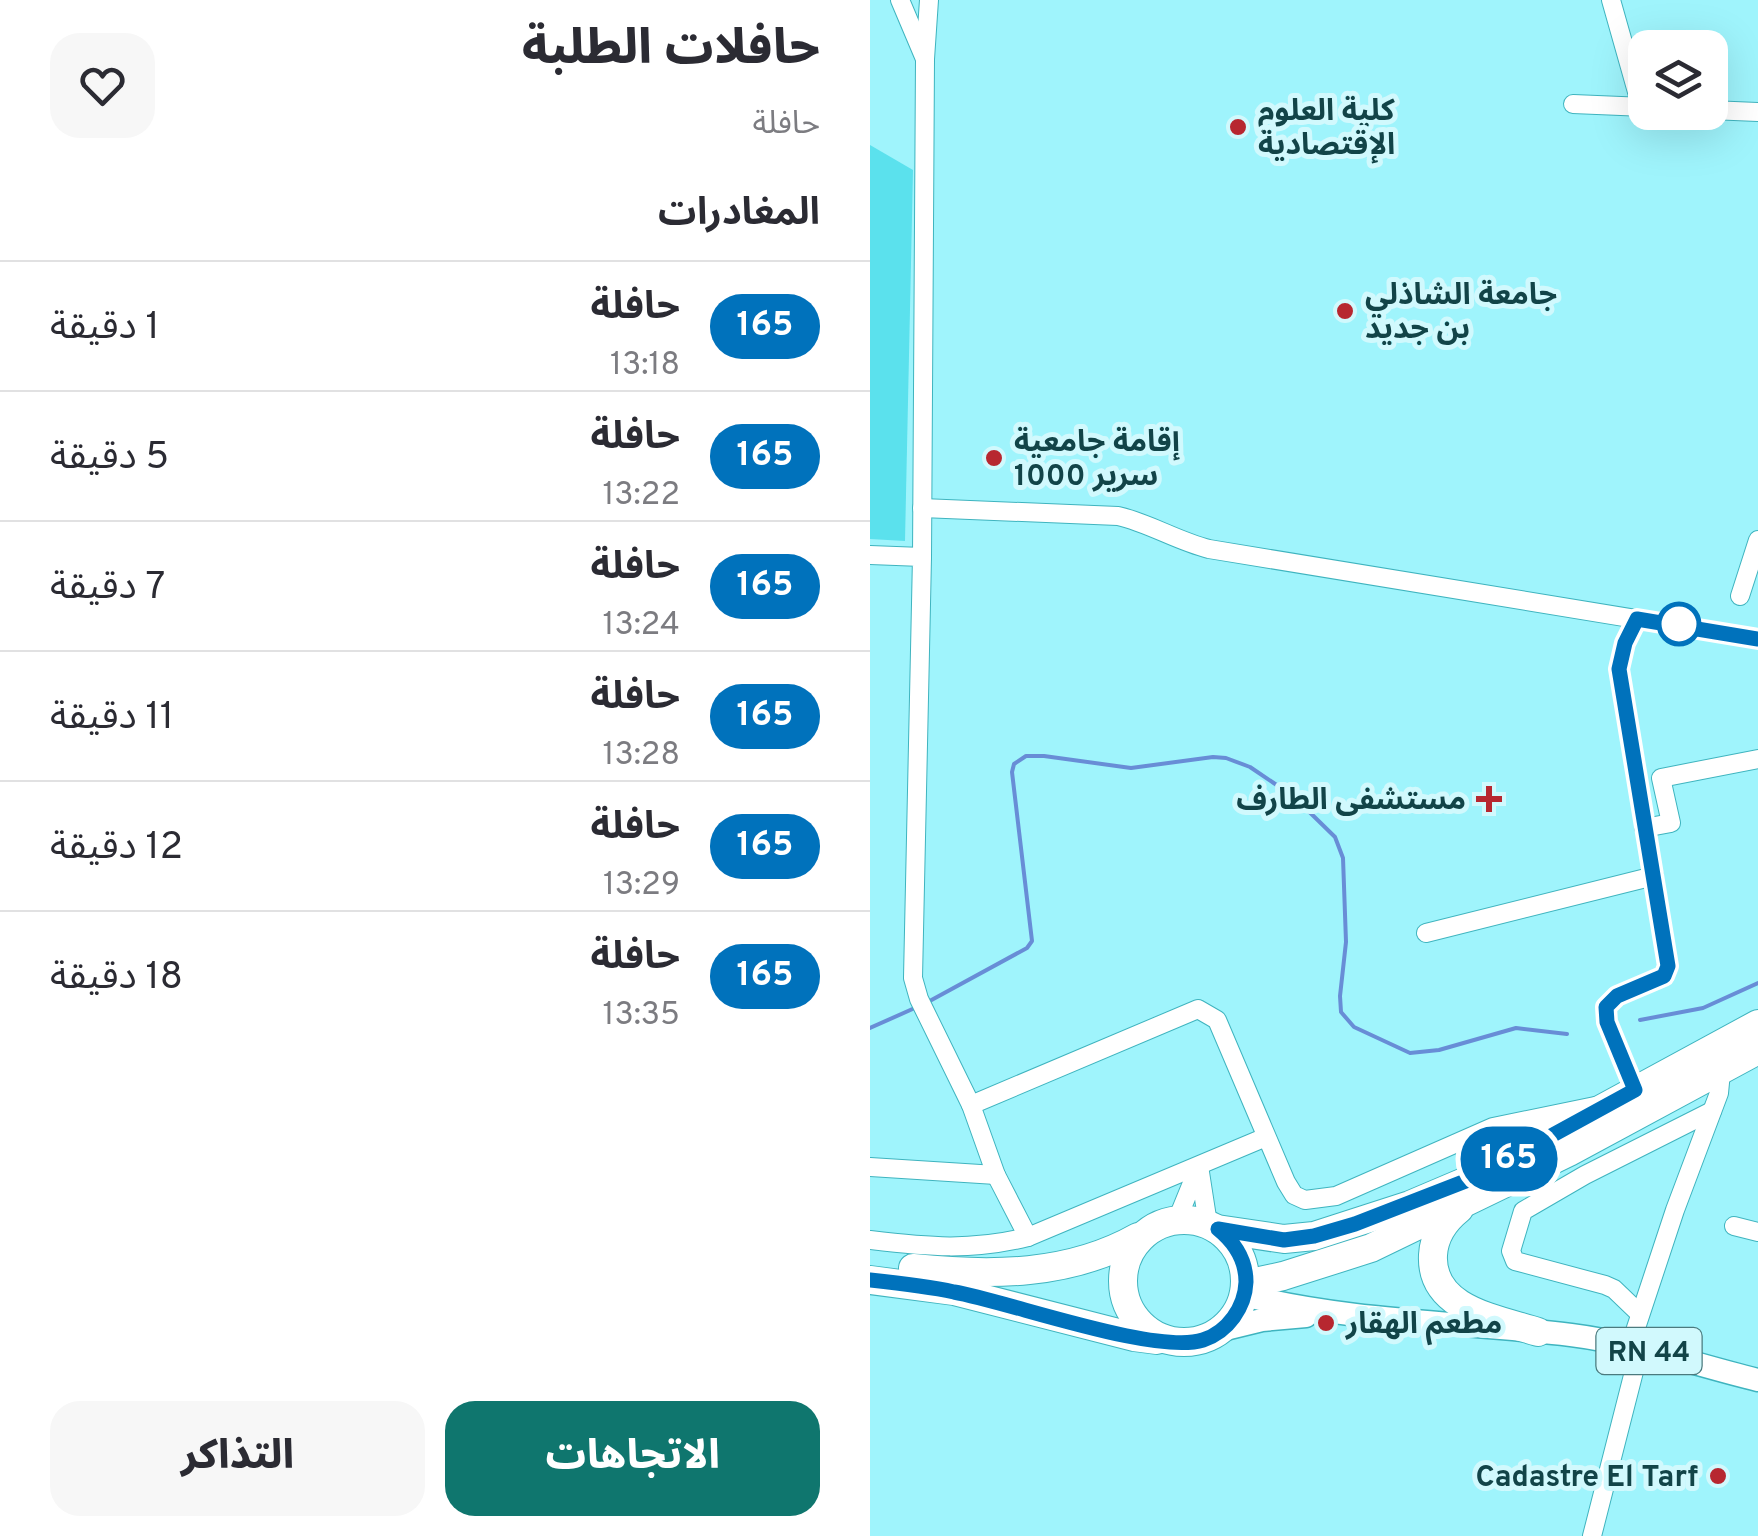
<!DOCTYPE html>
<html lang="ar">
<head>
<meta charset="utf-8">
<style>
	:root { --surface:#fff; --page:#f7f7f7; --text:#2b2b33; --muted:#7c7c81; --line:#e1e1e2; --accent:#0f766e }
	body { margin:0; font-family:Overpass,"Noto Sans Arabic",sans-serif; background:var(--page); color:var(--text); direction:rtl; height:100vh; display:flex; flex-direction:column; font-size:38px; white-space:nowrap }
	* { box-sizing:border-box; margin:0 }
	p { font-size:32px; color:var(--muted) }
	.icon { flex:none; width:55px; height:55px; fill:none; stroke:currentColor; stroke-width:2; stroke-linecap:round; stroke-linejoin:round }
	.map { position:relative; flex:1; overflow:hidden; direction:ltr }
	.side { display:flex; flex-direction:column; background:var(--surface); width:870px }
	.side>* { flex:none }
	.badge { padding:0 20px; border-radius:32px; font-size:35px; line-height:65px }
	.fabs { position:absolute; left:758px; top:30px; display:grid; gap:20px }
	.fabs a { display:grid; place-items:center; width:100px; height:100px; border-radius:20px; background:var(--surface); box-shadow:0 10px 40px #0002; font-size:50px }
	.map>.badge { position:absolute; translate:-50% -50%; box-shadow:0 0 0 5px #fff }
	h2 { padding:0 50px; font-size:38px; line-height:90px }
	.round { display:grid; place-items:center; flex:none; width:105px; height:105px; border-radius:30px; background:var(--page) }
	.head { display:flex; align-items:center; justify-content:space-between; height:170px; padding:0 50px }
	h1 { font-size:48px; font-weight:800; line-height:75px }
	.primary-button { display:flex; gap:20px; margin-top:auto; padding:20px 50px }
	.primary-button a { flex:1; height:115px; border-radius:30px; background:var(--accent); color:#fff; font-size:40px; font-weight:800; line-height:115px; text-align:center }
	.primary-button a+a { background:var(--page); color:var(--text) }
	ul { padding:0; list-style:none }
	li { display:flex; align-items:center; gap:30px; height:130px; padding:0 50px; border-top:2px solid var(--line) }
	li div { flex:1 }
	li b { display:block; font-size:38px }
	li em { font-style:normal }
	li .badge { min-width:110px; font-weight:700; text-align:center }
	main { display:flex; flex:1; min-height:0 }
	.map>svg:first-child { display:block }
	.green { fill:#5be1ed }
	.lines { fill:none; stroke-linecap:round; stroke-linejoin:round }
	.stream { stroke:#688dd6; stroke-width:4 }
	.minor-casing { stroke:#3fb4bf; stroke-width:20 }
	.major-casing { stroke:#3fb4bf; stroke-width:25 }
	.highway-casing { stroke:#3fb4bf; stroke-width:30 }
	.minor { stroke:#fff; stroke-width:18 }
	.major { stroke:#fff; stroke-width:22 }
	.highway { stroke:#fff; stroke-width:28 }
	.line-casing { stroke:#fff; stroke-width:22 }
	.line { stroke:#0072bc; stroke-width:15 }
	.poi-dot { fill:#b72730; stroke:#d1f9fd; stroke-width:4 }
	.stop-dot { fill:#fff; stroke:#0072bc; stroke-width:5 }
	.labels { text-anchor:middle; stroke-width:10; stroke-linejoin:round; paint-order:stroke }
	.shield { fill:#d1f9fd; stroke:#4b7a7e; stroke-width:2.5 }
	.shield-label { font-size:28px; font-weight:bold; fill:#124448 }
	.poi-label { font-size:30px; font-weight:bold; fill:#124448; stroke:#d1f9fd; text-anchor:start }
</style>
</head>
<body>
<main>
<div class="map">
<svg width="888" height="1536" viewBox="0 0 888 1536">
	<rect width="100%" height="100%" fill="#9ff4fc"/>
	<!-- green -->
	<polygon class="green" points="0,145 43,170 35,541 0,539"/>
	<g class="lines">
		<!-- stream -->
		<g class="stream">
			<polyline points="56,1003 157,948 162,941 142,772 144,764 156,756 174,756 261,768 343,757 356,758 380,767 423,796 465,837 473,858 476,942 470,996 471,1012 484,1027 540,1053 569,1050 646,1028 697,1034"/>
			<polyline points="770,1020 833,1008 888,983"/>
			<polyline points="0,1028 47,1007"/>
		</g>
		<defs>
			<g id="minor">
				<polyline points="30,0 55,59 52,557"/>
				<polyline points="741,0 771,106"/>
				<polyline points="55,59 59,0"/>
				<polyline points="703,104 775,107"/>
				<polyline points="840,110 888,112"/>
				<path d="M52,508l196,8c31,7 59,25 91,33l549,90"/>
				<polyline points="0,555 52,557 43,978 49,999 101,1105 126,1175 158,1237"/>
				<polyline points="870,596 888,540"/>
				<polyline points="774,828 801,823 791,778 888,759"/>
				<polyline points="556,933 784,876"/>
				<polyline points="765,1090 737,1022 737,1007 747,996 794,976 798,966 749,669 755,643 767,619"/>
				<polyline points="101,1105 328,1009 347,1020 416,1182 424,1195 435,1200 466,1196 623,1127 725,1106"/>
				<polyline points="0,1167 126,1175"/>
				<polyline points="307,1220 329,1166 338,1224"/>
				<polyline points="864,1226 888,1232"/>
				<path d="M0,1240c58,7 101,11 158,-3l238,-100"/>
				<polyline points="769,1313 744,1289 735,1285 645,1261 641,1251 653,1211 715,1175 842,1111"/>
				<polyline points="760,1346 805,1210 849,1093 852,1062"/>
				<polyline points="722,1536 770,1348"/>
			</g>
			<g id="major">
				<path d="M374,1295c107,27 218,27 327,40 64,8 125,30 187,45"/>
				<polyline points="351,1330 392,1320 436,1316"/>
			</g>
			<g id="highway">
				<path d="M589,1209c-15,12 -25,27 -26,46 -3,55 65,64 105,77"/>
				<circle cx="314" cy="1281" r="61"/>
				<polyline points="347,1229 414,1239 444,1236 540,1205 606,1177 888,1024"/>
				<path d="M43,1268c78,8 156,8 225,-31"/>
				<polyline points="0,1280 84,1291 264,1337 287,1340"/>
				<polyline points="376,1284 413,1276 501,1248 699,1152 888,1050"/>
			</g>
		</defs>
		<!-- minor casing -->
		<use href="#minor" class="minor-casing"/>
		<!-- major casing -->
		<use href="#major" class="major-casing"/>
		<!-- highway casing -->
		<use href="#highway" class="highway-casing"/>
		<!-- minor -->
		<use href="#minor" class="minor"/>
		<!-- major -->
		<use href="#major" class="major"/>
		<!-- highway -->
		<use href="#highway" class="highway"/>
	</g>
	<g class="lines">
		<defs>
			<path id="line" d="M0,1280c28,3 56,6 84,12 56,10 201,63 249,48 25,-8 42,-33 43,-58 0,-22 -12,-40 -28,-53l66,11 30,-4 41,-12 121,-47 159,-87 -28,-68 -1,-15 11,-11 47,-20 4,-10 -49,-297 6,-26 12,-24 121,20"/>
		</defs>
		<!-- line casing -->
		<use href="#line" class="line-casing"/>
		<!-- line -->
		<use href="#line" class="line"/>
	</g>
	<!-- markers -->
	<g class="poi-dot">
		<circle cx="368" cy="127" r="10"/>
		<circle cx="475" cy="311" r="10"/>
		<circle cx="124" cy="458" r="10"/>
		<path d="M614 784h10v10h10v10h-10v10h-10v-10h-10v-10h10z"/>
		<circle cx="456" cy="1323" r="10"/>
		<circle cx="848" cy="1476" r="10"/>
	</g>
	<circle class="stop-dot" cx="809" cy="624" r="20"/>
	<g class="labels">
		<!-- shield labels -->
		<rect class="shield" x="726.5" y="1328" width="105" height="46" rx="8"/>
		<g class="shield-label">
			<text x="779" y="1361">RN 44</text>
		</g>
		<!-- poi labels -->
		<g class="poi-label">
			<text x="388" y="120">كلية العلوم<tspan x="388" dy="34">الإقتصادية</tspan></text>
			<text x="495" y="304">جامعة الشاذلي<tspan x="495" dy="34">بن جديد</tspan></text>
			<text x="144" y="451">إقامة جامعية<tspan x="144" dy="34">1000 سرير</tspan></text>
			<text x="596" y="809" text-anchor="end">مستشفى الطارف</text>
			<text x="476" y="1333">مطعم الهقار</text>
			<text x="828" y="1486" text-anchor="end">Cadastre El Tarf</text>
		</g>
	</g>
</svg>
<div class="fabs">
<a><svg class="icon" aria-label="layers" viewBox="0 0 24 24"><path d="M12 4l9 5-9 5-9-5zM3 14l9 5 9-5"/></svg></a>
</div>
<b class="badge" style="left:639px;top:1159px;background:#0072bc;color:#fff">165</b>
</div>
<section class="side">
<div class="head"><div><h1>حافلات الطلبة</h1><p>حافلة</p></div><a class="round"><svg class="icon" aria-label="heart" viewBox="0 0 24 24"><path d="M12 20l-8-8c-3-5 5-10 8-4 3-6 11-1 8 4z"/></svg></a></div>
<h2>المغادرات</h2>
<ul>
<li><span class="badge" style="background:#0072bc;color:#fff">165</span><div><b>حافلة</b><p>13:18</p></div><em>1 دقيقة</em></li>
<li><span class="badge" style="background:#0072bc;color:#fff">165</span><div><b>حافلة</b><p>13:22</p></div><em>5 دقيقة</em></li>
<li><span class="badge" style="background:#0072bc;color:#fff">165</span><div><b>حافلة</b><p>13:24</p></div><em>7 دقيقة</em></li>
<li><span class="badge" style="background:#0072bc;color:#fff">165</span><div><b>حافلة</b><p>13:28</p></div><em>11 دقيقة</em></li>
<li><span class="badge" style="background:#0072bc;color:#fff">165</span><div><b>حافلة</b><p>13:29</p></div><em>12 دقيقة</em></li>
<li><span class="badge" style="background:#0072bc;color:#fff">165</span><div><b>حافلة</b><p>13:35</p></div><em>18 دقيقة</em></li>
</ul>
<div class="primary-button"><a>الاتجاهات</a><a>التذاكر</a></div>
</section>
</main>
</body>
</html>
